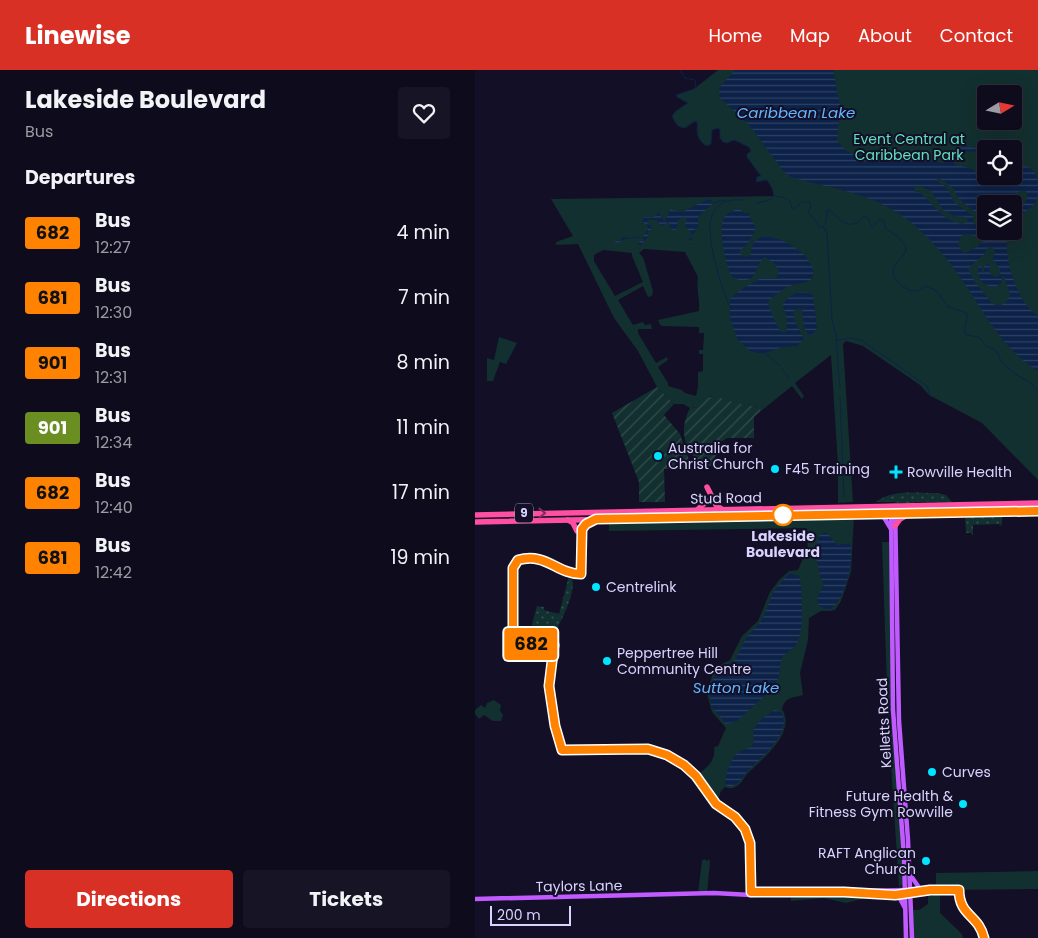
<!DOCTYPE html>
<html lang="en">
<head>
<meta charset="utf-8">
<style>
	:root { --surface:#0e0b1c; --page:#171425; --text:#f1f3f6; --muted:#9b9ba3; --line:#2e2b3b; --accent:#d93025 }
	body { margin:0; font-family:Poppins,sans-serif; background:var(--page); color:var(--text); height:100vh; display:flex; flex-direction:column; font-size:19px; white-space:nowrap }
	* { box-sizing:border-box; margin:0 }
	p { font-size:16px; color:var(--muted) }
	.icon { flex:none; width:28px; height:28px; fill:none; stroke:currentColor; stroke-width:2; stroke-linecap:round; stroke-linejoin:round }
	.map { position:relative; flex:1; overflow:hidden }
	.sheet { display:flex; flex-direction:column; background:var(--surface); width:475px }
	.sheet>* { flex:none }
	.badge { padding:0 10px; border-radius:4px; font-size:18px; line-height:32px }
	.needle { width:32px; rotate:80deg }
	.buttons { position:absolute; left:502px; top:15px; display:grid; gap:10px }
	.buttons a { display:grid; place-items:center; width:45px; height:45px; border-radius:5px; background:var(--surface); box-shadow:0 5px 20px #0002,0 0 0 1px var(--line); font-size:25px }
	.scale { position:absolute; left:15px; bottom:12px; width:81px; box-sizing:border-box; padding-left:5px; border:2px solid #d9d4ff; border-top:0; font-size:14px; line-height:18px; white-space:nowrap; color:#d9d4ff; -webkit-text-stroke:4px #130f26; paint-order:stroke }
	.map>.badge { position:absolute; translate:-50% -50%; box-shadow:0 0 0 2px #fff }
	h2 { padding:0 25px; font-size:19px; line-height:45px }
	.round { display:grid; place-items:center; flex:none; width:52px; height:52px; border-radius:5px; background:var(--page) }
	.headline { display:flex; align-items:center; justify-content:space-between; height:85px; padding:0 25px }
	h1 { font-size:24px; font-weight:700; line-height:38px }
	.cta { display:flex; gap:10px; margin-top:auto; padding:10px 25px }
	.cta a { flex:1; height:58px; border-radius:5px; background:var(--accent); color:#fff; font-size:20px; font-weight:700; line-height:58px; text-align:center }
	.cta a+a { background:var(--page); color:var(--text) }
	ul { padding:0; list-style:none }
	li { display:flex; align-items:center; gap:15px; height:65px; padding:0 25px }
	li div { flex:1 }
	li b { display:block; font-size:19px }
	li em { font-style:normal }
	li .badge { min-width:55px; font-weight:700; text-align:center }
	header { display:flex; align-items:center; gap:30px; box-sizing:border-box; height:70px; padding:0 25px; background:var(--accent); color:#fff }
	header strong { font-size:24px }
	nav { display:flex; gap:28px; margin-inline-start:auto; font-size:18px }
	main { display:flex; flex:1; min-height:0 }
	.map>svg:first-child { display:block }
	.grass { fill:url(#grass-dots) }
	.park { fill:#12302f; fill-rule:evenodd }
	.garden { fill:url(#garden-furrows) }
	.water { fill:url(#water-rules); fill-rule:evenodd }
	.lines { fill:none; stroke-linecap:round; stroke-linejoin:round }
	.stream { stroke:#0c2248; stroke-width:1 }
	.major { stroke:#c25bff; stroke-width:4.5 }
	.highway { stroke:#ff4fa3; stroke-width:5.5 }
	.oneway { stroke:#7d2c5e }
	.line-casing { stroke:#fff; stroke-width:11 }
	.line { stroke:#ff8200; stroke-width:8 }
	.poi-dot { fill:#00e5ff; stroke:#130f26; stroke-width:2 }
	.stop-dot { fill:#fff; stroke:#ff8200; stroke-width:2.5 }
	.labels { text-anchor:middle; stroke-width:4; stroke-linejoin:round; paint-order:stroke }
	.shield { fill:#130f26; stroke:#9e99be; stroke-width:1 }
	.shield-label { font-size:12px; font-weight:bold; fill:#d9d4ff }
	.park-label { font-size:14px; fill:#5fe0c0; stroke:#130f26 }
	.poi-label { font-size:14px; fill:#d9d4ff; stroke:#130f26; text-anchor:start }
	.street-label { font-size:14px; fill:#d9d4ff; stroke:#130f26 }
	.stop-label { font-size:14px; font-weight:bold; fill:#d9d4ff; stroke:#130f26 }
	.water-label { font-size:15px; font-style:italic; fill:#62b6ff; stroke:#130f26 }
</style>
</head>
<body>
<header>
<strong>Linewise</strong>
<nav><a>Home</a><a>Map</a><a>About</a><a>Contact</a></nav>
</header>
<main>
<section class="sheet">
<div class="headline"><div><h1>Lakeside Boulevard</h1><p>Bus</p></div><a class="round"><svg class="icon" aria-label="heart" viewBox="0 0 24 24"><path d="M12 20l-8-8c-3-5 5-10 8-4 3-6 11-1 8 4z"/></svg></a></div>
<h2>Departures</h2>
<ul>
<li><span class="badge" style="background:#ff8200;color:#111">682</span><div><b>Bus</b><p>12:27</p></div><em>4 min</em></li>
<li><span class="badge" style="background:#ff8200;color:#111">681</span><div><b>Bus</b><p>12:30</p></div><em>7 min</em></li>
<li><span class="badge" style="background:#ff8200;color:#111">901</span><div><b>Bus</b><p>12:31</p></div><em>8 min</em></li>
<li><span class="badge" style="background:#6b8e23;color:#fff">901</span><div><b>Bus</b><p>12:34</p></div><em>11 min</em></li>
<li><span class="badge" style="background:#ff8200;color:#111">682</span><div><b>Bus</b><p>12:40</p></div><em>17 min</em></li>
<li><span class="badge" style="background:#ff8200;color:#111">681</span><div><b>Bus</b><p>12:42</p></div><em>19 min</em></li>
</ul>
<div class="cta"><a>Directions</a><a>Tickets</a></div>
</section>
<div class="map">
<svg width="563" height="868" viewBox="0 0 563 868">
	<defs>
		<pattern id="grass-dots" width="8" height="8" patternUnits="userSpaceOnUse" patternTransform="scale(1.25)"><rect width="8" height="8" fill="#12302f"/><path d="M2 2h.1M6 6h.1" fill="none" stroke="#344d4e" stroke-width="1.8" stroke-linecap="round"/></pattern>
		<pattern id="garden-furrows" width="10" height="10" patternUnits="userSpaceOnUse" patternTransform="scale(1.25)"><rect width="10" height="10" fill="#12302f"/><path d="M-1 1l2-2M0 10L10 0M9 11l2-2" fill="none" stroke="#344d4e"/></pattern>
		<pattern id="water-rules" width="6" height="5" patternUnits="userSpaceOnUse" patternTransform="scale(1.25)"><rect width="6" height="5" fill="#0c2248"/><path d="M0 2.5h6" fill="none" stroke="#2f4163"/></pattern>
	</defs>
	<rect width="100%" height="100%" fill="#130f26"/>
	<!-- grass -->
	<g class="grass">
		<path d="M462,423l9,2 6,7h-37l-1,1 -27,1 13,-2h-24c16,-13 41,-9 61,-9z"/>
		<polygon points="490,447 527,447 527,454 525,456 524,454 498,455 498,465 497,465 496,463 491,463"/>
		<path d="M94,506l3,2c5,16 -14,48 -21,63l-21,1 -1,-7 8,-29 7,1v3l15,4z"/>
	</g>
	<!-- park -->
	<g class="park">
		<path d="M243,0h320v410l-56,-57 -53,-28 -9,-10 -57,-39 -17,-5 -3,3 10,158 -15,1v-38l-7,-110 -36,28 9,13 -2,3 -10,-13 -31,25 -3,-4 -22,-3 -25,-8 -16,12 -3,-2 -2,2 -7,-4h-9l-17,-17 -19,-36 -24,-33 -36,-74 -22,1v-3l17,-6 -22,-37 223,-3 -2,-8 -5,-8 -11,2 1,-5 4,-1 -14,-19v-3l4,-3 -2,-4 -15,-7 -7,3 -4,-1 -3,-4v-8l-2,-2 -6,2 -1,14 -4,2c-12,-7 -8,-15 -11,-25l-3,1 -8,6c-7,0 -11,-6 -13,-12l4,-5 12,-8 -11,-6 -1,-2 18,-6zM511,24h28v27h-28zM511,79h28v27h-28zM511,134h28v27h-28zM169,179l41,3 13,25c-2,11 2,22 1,34l-41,9 2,5 3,1 36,1v6h5l-1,17h-4v4h4v17l-5,1v15l-2,9 -11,-3 -3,-3 -14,-4v-3l-10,-16 10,-7 -1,-3 -11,6 -18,-30v-4h14l-1,-5 -6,1 -2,-3 -10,3 -15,-25 25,-14 5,11 4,-1 1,-5 -10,-34 -4,-4zM128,180l29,3v3l11,26 -28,14 -21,-35v-6z"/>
		<polygon points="24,267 42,273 31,294 25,292 18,311 12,311 12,288 19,290"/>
		<path d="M379,445l-3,57 -10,29 -6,9 -4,1h-10l-12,7 -1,22 -8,33 3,22c-11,3 -18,2 -21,14 15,24 -20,50 -35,65 -3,4 -6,10 -10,12 -4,3 -8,3 -12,1l-4,4 -4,11 -21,-26c10,-8 20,-14 18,-29l4,-1 8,-18 -14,-16 -5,-18 5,-18 6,-10 12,-6 12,-24 16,-15 12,-29 10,-13 9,-8 9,-1 6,-14h4l-1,-28 -198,3v-12z"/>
		<polygon points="407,472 417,472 417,643 413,646"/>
		<polygon points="19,630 26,635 25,641 28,645 26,651 18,651 9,645 4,649 0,644 0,640 6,635 10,638 12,633"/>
		<polygon points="413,649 419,651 429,786 428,814 424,817"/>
		<polygon points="229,789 232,791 234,789 235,792 232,823 223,823 227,791"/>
		<polygon points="563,801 563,819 465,820 465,843 487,864 488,868 437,868 436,840 444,840 453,834 453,821 461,820 461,803"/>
		<polygon points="369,822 401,824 401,828 390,828 371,833 349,828 316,831 316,824"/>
	</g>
	<!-- garden -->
	<g class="garden">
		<polygon points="182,317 199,334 189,345 205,364 217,399 189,399 190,432 164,432 164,412 137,343"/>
		<path d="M240,326c15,6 28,9 44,11l2,4 -7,6v21h-27l-6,4 -7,19 1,4 -15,3c-2,-5 -5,-9 -8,-14 -11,-16 -10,-31 -1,-48l4,2 11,-10z"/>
	</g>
	<!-- water -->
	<g class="water">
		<path d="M260,0h98l7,35 -3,35 8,10 10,5 40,-1 47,9 7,-3 9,-13 8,-1 20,4v4c-13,-3 -28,-7 -32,10l18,5 11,9 10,1 7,-3h14v-11c16,-1 24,5 24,22 0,4 0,9 -1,12 -4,10 -16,14 -23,21v-12l12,-6 2,-9 -5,-3 -13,6h-12l-4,8h-8v27h2c-8,8 -16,3 -26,4l-4,8 2,6 5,4 9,-4 22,-18h12c-6,22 9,75 30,84v56c-33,-20 -51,-53 -71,-84 -20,-30 -43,-58 -74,-77 -29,-18 -69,-23 -102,-33l-7,-5 -33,-45 -31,-29 -1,-10zM464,108l13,9 7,12 17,14 3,9 -1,6 -5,-6v-6l-19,-14 -6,-13 -12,-9zM444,116l12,5 12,19 11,6 11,1 3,3 -1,2 -5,2c-24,-6 -25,-18 -43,-32h-4l-1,-5zM517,177c5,6 1,7 1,13l7,9v5l-3,3 -6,-2 -2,-5 1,-5 -2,-2 -4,4v6l-2,-1 -1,-7 -3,2c0,13 3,18 17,20l6,-4 1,-6 2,-1 6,19c-3,9 -9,12 -18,9l-17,-22 -7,-13 16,-15 4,-6z"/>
		<path d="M235,129l2,2v3l-14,13v10l-4,2 2,3 -5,3 1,4 -3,3 -2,-2 4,-2v-5l-5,-6 -1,-4 2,-3 -3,-3 -6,3 -1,8 -2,2 -4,-1 -2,-7 -8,4 -4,-6h-9l-1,3 4,3v3l-4,4 1,4 -8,9 -2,-2 2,-3 4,-1 -1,-3 -17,2 -8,4 -3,-1v-2l4,1 5,-4 7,1 4,-2 8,1 5,-8 -1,-4 -5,-3 2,-5h10l5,-5 3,7 3,2 5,-11 14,2c3,-3 22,-12 26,-13z"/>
		<path d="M264,139l7,5 3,-2v4l7,12 -8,16 -9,7 3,5 6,1 3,-2c-1,-39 62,-6 62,17 0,13 -12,10 -21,13 -7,3 -21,11 -24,18 1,4 10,26 13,29h6c0,-11 0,-15 -4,-27 5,-11 19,-17 30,-10l4,33 -5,7 -5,-2 -3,-6 -2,-18h-5l-3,1v10l10,19 -7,7 -15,1 -17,6h-7l-8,-2 -12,-11 -8,-21v-20c10,-11 19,-13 31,-21l11,1 5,-2 2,-6 -5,-8 -10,-6c-6,5 -6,15 -13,22 -8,2 -16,2 -21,-5 -5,-13 -13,-47 -5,-58 4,-4 9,-6 14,-7z"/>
		<path d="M351,462l11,13 13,-2c5,16 -5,63 -23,67l-8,-4c-4,-10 1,-13 5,-21 -7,-15 -10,-33 -5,-49z"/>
		<polygon points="313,504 318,504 324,506 326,515 327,540 326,561 323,571 320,576 308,586 305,594 304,607 295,621 262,651 251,654 236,636 235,623 239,607 246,598 260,590 271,568 287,550 299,521"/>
		<path d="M300,640l6,2c13,20 -21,46 -33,59 -7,7 -10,17 -21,15l-2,-2c1,-10 5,-26 14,-32 4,-3 11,-3 14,-8 2,-3 0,-7 0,-11 1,-9 14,-19 22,-23z"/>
	</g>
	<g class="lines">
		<!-- stream -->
		<g class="stream">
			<path d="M205,0l5,8 10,2 1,6 -2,3 -18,6 1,2 11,6 -12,8 -4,5 6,10 7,2 11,-7 2,2c-3,10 0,18 9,23l4,-2 1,-14 6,-2 2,2v8l3,4 4,1 7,-3 15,7 2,4 -4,3v3l14,19 -4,1 -1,5 11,-2 5,8 2,8 8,1 7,3 4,10 9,-8h8l1,3 -3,7 11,14 4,1 3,-5 1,-11 1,-2c7,4 16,20 28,14 4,-2 4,-5 9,-7l3,2 4,10 8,-9 3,1 3,9 11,7 9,11c0,11 -11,13 -13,24 -1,8 14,21 22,20 4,0 8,-3 11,-5l11,5 11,16 19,6c2,8 -5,13 -1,22l13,2 7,9 6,2 5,4 4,9 14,13 16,9 7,8"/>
			<polyline points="237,133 251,130"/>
			<path d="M281,134c6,-4 12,-1 17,-7"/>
			<polyline points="348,157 352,163 357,250 361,265 365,319"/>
			<path d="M254,235c-8,-20 -26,-73 -16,-92 6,-12 18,-14 30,-13"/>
			<polyline points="362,270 377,268 386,270 452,316 455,325"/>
			<polyline points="289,282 305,296"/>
			<polyline points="307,299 315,310"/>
			<polyline points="365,326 369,427"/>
		</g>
		<!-- major -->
		<g class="major">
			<polyline points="416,436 418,640 429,786 431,868"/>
			<polyline points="420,436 424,651 433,770 437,868"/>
			<polyline points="407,444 416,459"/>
			<polyline points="436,806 445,819"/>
			<polyline points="337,822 431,820"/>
			<polyline points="392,823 432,824"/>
			<polyline points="420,825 424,827 430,838"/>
			<polyline points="0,829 239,823 276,825 338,822"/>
		</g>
		<!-- highway -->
		<g class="highway">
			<polyline points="232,417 241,435 248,440"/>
			<polyline points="221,441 232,431"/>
			<polyline points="0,445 563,433"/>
			<polyline points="93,450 98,453 102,461"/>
			<polyline points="0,452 563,441"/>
			<polyline points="420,456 425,449 432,445"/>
			<polyline points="106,469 108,456 116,451"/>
		</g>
	</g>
	<!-- one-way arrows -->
	<defs><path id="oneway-chevron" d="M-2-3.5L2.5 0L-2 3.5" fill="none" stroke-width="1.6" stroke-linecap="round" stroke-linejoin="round" transform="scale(1.25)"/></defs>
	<use class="oneway" href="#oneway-chevron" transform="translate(67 443) rotate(-1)"/>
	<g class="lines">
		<defs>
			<path id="line" d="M509,868c-5,-23 -25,-22 -25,-48h-29l-35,5 -51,-3h-93l-1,-49 -5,-14 -10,-12 -19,-13 -20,-28 -12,-11 -17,-10 -19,-6 -86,1 -7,-24 -6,-40 5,-41 -41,-1v-76l5,-8c28,-8 39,14 63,14l1,-45 4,-5 10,-5 442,-8"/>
		</defs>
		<!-- line casing -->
		<use href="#line" class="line-casing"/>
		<!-- line -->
		<use href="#line" class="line"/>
	</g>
	<!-- markers -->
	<g class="poi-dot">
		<circle cx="183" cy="386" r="5"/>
		<circle cx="300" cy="399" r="5"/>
		<path d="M418.5 394.5h5v5h5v5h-5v5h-5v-5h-5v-5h5z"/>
		<circle cx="121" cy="517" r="5"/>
		<circle cx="132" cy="591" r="5"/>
		<circle cx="457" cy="702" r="5"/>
		<circle cx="488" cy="734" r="5"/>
		<circle cx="451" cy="791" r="5"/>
	</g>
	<circle class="stop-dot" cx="308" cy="445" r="10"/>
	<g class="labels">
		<!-- shield labels -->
		<rect class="shield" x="40" y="433.5" width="18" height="19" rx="4"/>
		<g class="shield-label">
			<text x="49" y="447">9</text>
		</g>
		<!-- park labels -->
		<g class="park-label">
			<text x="434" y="74">Event Central at<tspan x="434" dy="16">Caribbean Park</tspan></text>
		</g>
		<!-- poi labels -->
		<g class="poi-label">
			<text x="193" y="383">Australia for<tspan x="193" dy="16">Christ Church</tspan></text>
			<text x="310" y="404">F45 Training</text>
			<text x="432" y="407">Rowville Health</text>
			<text x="131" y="522">Centrelink</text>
			<text x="142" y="588">Peppertree Hill<tspan x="142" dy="16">Community Centre</tspan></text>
			<text x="467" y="707">Curves</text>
			<text x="478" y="731" text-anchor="end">Future Health &amp;<tspan x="478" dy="16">Fitness Gym Rowville</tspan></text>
			<text x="441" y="788" text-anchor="end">RAFT Anglican<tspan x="441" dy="16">Church</tspan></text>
		</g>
		<!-- street labels -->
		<g class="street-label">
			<text transform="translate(251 428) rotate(-1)" y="5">Stud Road</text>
			<text transform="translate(409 653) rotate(-93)" y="5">Kelletts Road</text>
			<text transform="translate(104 816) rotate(-1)" y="5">Taylors Lane</text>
		</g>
		<!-- stop labels -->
		<g class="stop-label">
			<text x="308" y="471">Lakeside<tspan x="308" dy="16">Boulevard</tspan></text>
		</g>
		<!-- water labels -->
		<g class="water-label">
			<text x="321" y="48">Caribbean Lake</text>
			<text x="261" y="623">Sutton Lake</text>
		</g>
	</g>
</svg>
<div class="buttons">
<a><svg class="needle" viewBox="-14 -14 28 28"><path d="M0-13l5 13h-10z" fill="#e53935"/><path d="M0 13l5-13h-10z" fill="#9b9ba3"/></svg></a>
<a><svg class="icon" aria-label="locate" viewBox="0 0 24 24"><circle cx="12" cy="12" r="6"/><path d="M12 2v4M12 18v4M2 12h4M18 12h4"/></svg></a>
<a><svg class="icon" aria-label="layers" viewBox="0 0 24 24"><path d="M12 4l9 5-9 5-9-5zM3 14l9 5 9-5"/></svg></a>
</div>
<div class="scale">200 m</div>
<b class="badge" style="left:56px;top:574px;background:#ff8200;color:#111">682</b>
</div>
</main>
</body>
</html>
